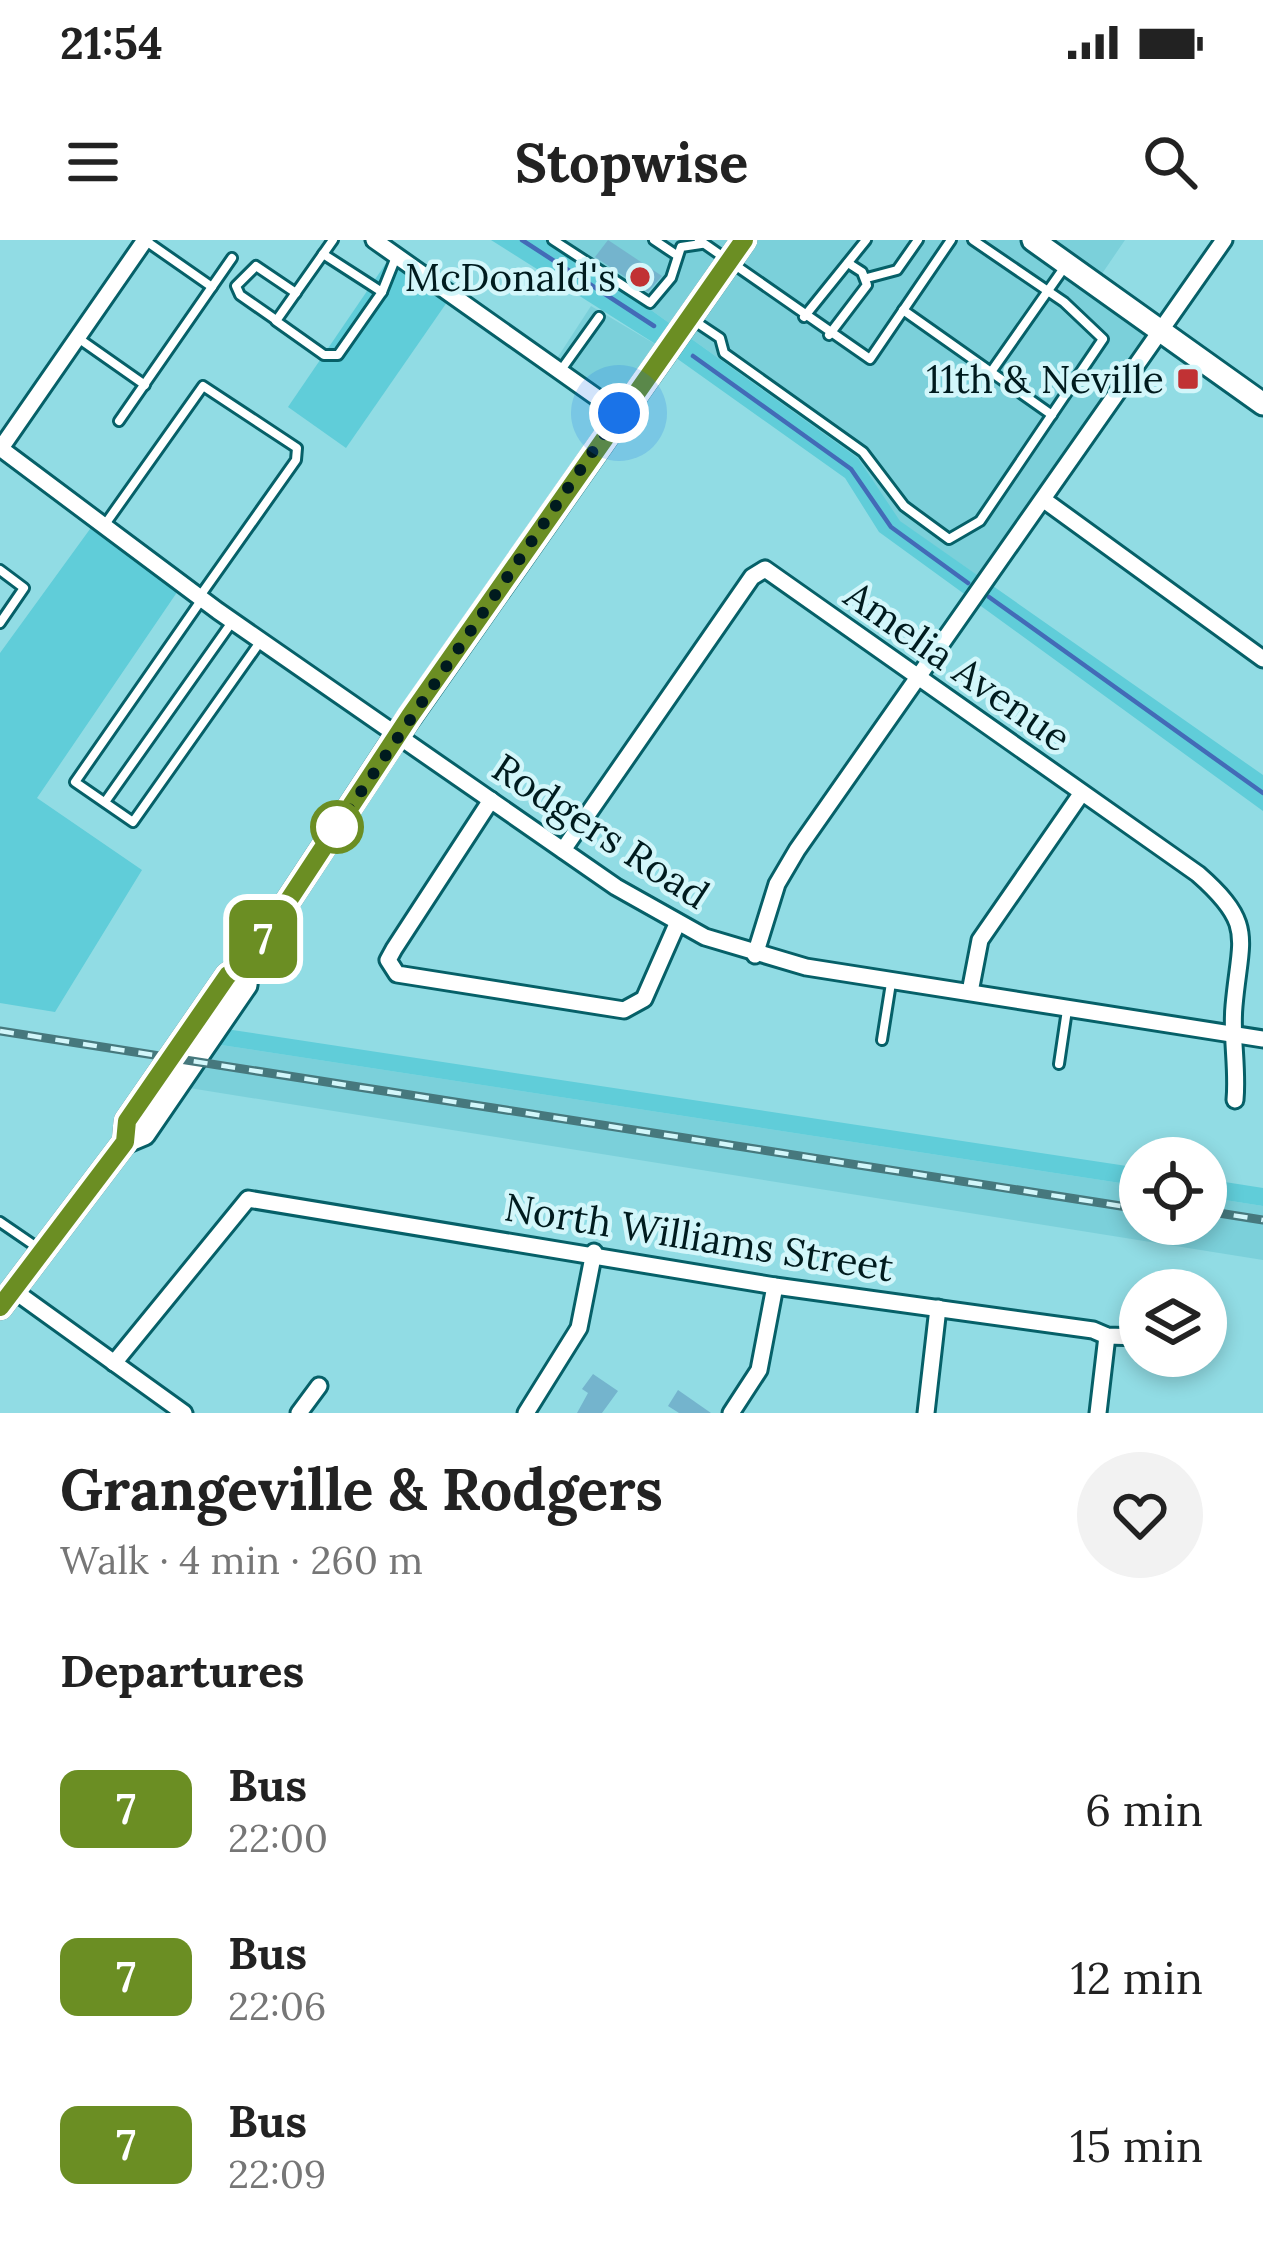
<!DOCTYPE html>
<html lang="en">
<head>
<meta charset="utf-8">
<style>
	:root { --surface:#fff; --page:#f2f2f2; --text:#222; --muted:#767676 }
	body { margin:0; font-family:Lora,serif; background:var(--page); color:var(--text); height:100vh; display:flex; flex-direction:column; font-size:45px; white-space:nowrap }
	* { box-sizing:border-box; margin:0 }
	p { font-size:39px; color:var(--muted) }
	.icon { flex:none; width:66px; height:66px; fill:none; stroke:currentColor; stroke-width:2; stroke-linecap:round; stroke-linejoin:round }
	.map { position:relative; height:1173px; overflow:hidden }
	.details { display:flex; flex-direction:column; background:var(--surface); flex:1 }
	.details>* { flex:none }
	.badge { padding:0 24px; border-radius:18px; font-size:42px; line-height:78px }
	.buttons { position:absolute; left:1119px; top:897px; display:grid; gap:24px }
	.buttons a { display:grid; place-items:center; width:108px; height:108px; border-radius:50%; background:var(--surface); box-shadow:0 6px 18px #0003; font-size:60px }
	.you { position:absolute; width:60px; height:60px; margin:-30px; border:9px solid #fff; border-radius:50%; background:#1a73e8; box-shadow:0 0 0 18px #1a73e833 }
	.map>.badge { position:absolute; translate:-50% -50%; box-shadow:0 0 0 6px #fff }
	h2 { padding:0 60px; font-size:45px; line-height:108px }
	.round { display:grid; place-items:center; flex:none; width:126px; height:126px; border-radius:63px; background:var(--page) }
	.head { display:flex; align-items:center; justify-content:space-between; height:204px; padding:0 60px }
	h1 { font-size:57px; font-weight:800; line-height:90px }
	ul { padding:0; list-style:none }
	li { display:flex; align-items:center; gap:36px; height:168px; padding:0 60px }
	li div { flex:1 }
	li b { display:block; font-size:45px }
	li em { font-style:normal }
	li .badge { min-width:132px; font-weight:700; text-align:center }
	.status { display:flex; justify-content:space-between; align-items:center; height:84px; padding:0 60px; background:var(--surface); direction:ltr }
	.status svg { height:33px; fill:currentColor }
	header { display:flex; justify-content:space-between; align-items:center; height:156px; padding:0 60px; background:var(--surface); font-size:54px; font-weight:800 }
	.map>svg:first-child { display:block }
	.built { fill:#7bd0da }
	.green { fill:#60cdd9 }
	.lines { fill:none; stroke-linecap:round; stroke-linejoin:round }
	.stream { stroke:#436bb7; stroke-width:4.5 }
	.building { fill:#74b4cd }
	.lane-casing { stroke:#066068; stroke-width:14 }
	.street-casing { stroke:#066068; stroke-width:21 }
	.secondary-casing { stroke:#066068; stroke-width:27 }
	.lane { stroke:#fff; stroke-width:8 }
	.street { stroke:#fff; stroke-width:15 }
	.secondary { stroke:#fff; stroke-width:21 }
	.rail-casing { stroke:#46787d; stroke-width:9 }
	.rail { stroke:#d2f6fa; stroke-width:4.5; stroke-dasharray:14; stroke-linecap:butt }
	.line-casing { stroke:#fff; stroke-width:27 }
	.line { stroke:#6b8e23; stroke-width:18 }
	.walk { stroke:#001b1e; stroke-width:12; stroke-dasharray:0 21.6 }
	.poi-dot { fill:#c13234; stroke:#d2f6fa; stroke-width:4.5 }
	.stop-dot { fill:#fff; stroke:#6b8e23; stroke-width:6 }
	.labels { text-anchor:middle; stroke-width:9; stroke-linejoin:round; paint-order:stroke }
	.poi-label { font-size:39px; fill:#001b1e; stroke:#d2f6fa; text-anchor:end }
	.street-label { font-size:39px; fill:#001b1e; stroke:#d2f6fa }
</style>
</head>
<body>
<div class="status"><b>21:54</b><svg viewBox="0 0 49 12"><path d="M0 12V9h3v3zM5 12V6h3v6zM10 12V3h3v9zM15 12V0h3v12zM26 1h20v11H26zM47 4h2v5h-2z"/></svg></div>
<header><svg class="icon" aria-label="menu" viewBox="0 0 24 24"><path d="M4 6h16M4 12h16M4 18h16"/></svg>Stopwise<svg class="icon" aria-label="search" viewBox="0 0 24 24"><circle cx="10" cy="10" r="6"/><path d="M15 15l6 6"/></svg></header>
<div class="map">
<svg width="1263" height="1173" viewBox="0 0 1263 1173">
	<rect width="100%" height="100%" fill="#91dce4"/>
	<!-- built -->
	<g class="built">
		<polygon points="553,0 1125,0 1095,44 1161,91 987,342 899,281 858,218"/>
		<polygon points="591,66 665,110 619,173 552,126"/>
		<polygon points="208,803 1140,946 1140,984 1206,984 1206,957 1263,966 1263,1020 177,846"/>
	</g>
	<!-- green -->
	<g class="green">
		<polygon points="491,0 553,0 858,218 900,281 1263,535 1263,571 879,292 845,238 665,110"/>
		<polygon points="393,13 452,55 346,208 288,167"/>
		<polygon points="98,278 184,342 37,558 142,630 55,772 0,763 0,413"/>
		<polygon points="228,735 219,788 1140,928 1140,946 208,803 144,894 127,881"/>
		<polygon points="1206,939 1263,948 1263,966 1206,957"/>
	</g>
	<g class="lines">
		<!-- stream -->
		<g class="stream">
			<polyline points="522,0 654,86"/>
			<polyline points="693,116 851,229 891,287 968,343"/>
			<polyline points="989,357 1263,553"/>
		</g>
	</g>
	<!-- building -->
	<g class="building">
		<polygon points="608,0 662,36 648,52 595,17"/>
		<polygon points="593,1134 618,1151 602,1173 577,1173 588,1153 582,1149"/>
		<polygon points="678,1150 711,1173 679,1173 668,1166"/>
	</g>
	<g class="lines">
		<defs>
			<g id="lane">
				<polyline points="333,0 276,81 324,115 338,115 382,52 396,17"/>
				<polyline points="553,0 650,63 671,38 681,7 701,4"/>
				<polyline points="654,0 675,14"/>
				<polyline points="699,0 870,119 951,0"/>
				<polyline points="146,1 212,47"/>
				<polyline points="323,14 382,52"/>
				<polyline points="867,38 897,30 918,0"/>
				<polyline points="903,70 1052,175"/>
				<polyline points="804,77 866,0"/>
				<polyline points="690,78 720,98 724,113 863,212 904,266 949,299 980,281 1103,99 1064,62 973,0"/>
				<polyline points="276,80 240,55 236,46 256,26 296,53"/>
				<polyline points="829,95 867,45 862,32 848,23"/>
				<polyline points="78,98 145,145"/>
				<polyline points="561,130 599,77"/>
				<polyline points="991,132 1066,25"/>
				<polyline points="119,181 232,18"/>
				<polyline points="106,283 203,146 297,208 296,220 200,356"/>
				<polyline points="0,330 24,348 0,383"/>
				<polyline points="202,359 75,542 133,582 260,402"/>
				<polyline points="105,562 232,382"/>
				<polyline points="882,800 891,743"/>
				<polyline points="1059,824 1067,770"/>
				<polyline points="0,982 38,1008"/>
			</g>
			<g id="street">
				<polyline points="374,0 619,173"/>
				<polyline points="0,208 218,371 616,647 705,697 806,727 1263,799"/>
				<polyline points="1,208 145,0"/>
				<polyline points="1044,260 1263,419"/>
				<polyline points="491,560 394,709 388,720 397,734 624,770 644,759 677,684"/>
				<path d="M563,610l189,-273 13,-8 433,305c58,51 42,63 36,132 -3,31 4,62 1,94"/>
				<polyline points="755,715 777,644 797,610 1224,0"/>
				<polyline points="970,752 980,700 1081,554"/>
				<polyline points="13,1050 184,1173"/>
				<polyline points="114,1123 248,959 775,1046 1093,1090 1107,1096 1140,1097"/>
				<polyline points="299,1173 319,1146"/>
				<polyline points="526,1173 579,1088 594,1012"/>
				<polyline points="731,1173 759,1130 775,1046"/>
				<polyline points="926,1173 938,1068"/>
				<polyline points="1098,1173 1107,1096"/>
			</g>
			<g id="secondary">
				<polyline points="1033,0 1263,164"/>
				<polyline points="125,902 127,881 228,735 248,722 398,494 744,0"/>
				<polyline points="0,1067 125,902 144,894 246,745 248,722"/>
			</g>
		</defs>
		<!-- lane casing -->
		<use href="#lane" class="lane-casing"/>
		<!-- street casing -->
		<use href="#street" class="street-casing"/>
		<!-- secondary casing -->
		<use href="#secondary" class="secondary-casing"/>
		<!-- lane -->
		<use href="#lane" class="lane"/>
		<!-- street -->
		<use href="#street" class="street"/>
		<!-- secondary -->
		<use href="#secondary" class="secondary"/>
		<defs>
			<g id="rail">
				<polyline points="0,791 1140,969"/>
				<polyline points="1206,971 1263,980"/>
			</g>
		</defs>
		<!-- rail casing -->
		<use href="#rail" class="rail-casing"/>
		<!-- rail -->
		<use href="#rail" class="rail"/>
	</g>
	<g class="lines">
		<defs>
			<polyline id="line" points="0,1067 125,902 127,881 228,735 248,722 410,476 744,0"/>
		</defs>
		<!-- line casing -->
		<use href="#line" class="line-casing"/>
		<!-- line -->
		<use href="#line" class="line"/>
		<!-- walk -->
		<polyline class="walk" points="337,587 619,173"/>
	</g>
	<!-- markers -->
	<g class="poi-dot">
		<circle cx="640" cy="37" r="12"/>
		<rect x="1176" y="127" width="24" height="24" rx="6"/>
	</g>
	<circle class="stop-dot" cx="337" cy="587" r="24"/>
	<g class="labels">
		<!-- poi labels -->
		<g class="poi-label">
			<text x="616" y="51">McDonald's</text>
			<text x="1164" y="153">11th &amp; Neville</text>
		</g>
		<!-- street labels -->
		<g class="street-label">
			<text transform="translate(958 426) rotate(35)" y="14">Amelia Avenue</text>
			<text transform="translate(601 591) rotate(33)" y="14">Rodgers Road</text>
			<text transform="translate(699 997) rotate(9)" y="14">North Williams Street</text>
		</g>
	</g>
</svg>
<div class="buttons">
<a><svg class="icon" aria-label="locate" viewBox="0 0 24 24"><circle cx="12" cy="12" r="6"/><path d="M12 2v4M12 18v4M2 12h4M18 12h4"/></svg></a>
<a><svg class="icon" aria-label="layers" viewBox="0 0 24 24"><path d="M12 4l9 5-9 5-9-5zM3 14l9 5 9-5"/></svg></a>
</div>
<div class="you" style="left:619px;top:173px"></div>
<b class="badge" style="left:263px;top:699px;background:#6b8e23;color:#fff">7</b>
</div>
<section class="details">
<div class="head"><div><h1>Grangeville &amp; Rodgers</h1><p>Walk · 4 min · 260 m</p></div><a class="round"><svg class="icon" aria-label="heart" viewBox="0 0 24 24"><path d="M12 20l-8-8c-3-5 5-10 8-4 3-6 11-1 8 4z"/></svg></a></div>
<h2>Departures</h2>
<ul>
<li><span class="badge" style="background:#6b8e23;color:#fff">7</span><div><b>Bus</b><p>22:00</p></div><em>6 min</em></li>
<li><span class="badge" style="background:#6b8e23;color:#fff">7</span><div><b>Bus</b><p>22:06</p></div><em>12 min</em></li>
<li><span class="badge" style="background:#6b8e23;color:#fff">7</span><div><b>Bus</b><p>22:09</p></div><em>15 min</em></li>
</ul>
</section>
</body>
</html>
